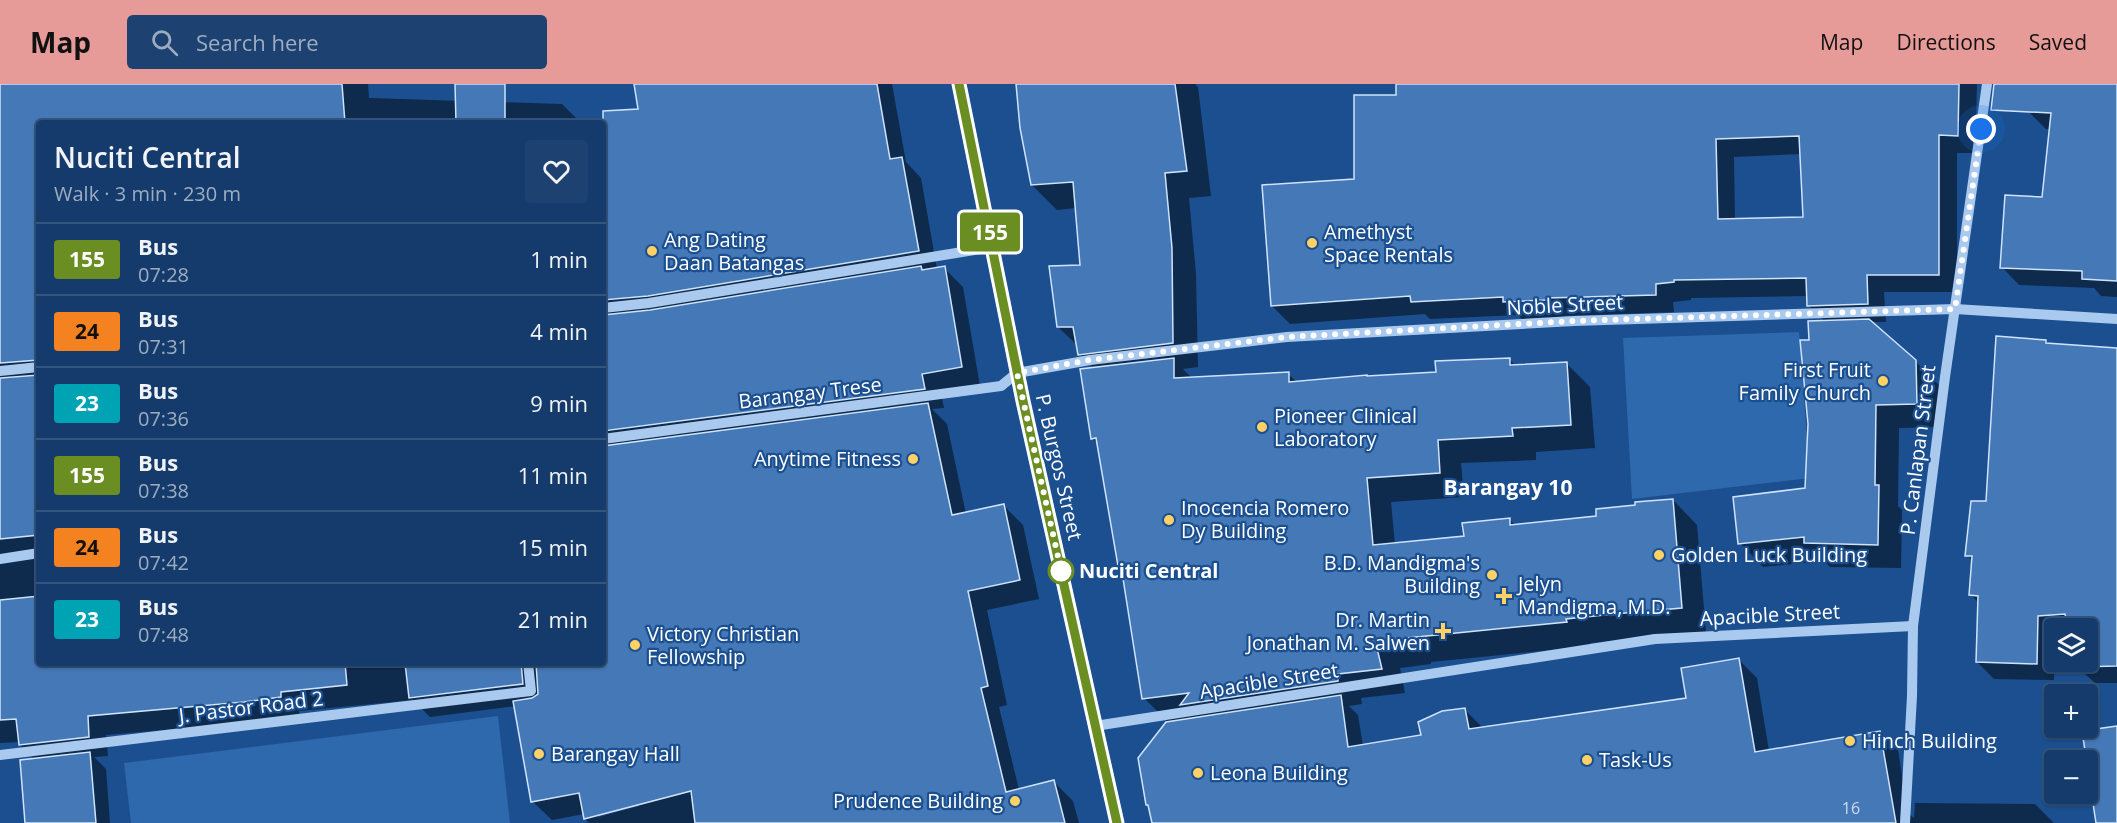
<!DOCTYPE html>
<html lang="en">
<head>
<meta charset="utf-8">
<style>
	:root { --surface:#143b6b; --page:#1d4271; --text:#f1f3f6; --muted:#9dadc1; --line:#33557e; --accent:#e69b98 }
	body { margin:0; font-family:"Open Sans",sans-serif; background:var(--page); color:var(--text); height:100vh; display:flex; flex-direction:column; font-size:22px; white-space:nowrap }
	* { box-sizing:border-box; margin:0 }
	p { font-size:20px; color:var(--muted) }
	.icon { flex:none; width:33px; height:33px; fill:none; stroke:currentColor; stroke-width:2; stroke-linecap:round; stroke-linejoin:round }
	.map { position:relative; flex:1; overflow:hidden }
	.panel { position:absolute; left:36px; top:36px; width:570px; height:546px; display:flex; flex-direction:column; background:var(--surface); border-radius:6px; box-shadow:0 2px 4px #0004,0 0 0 2px var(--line) }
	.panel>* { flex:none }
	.badge { padding:0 12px; border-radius:4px; font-size:21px; line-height:39px }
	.tools { position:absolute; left:2044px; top:534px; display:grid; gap:12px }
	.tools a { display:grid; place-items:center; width:54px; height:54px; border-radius:6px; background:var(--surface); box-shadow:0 2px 4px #0004,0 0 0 2px var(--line); font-size:30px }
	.you { position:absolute; width:30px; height:30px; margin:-15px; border:4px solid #fff; border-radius:50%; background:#1a73e8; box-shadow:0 0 0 9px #1a73e833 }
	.map>.badge { position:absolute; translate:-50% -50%; box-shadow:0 0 0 3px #fff }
	.round { display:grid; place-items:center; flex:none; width:63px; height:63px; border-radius:6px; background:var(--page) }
	.overview { display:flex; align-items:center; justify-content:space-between; height:102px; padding:0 18px }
	h1 { font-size:28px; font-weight:600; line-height:45px }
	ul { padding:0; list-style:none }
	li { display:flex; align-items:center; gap:18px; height:72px; padding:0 18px; border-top:2px solid var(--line) }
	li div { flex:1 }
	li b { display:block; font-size:22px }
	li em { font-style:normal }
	li .badge { min-width:66px; font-weight:700; text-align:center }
	header { display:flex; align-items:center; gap:36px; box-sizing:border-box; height:84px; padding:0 30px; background:var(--accent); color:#111 }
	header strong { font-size:28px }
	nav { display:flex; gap:33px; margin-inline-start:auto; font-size:21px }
	.search { width:420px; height:54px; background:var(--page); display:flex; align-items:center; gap:15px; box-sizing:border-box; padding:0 21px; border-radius:6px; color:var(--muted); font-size:22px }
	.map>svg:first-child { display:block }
	.green { fill:#2e69ad }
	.shadow { fill:#0007; fill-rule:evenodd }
	.building { fill:#4478b7; stroke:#cfe3fa; stroke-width:1.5; fill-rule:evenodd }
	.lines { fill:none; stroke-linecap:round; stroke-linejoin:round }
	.minor { stroke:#a9c9ee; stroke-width:10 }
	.major { stroke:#f0f6ff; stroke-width:15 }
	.line-casing { stroke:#fff; stroke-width:14 }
	.line { stroke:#6b8e23; stroke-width:9 }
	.walk { stroke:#fff; stroke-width:6; stroke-dasharray:0 10.8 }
	.poi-dot { fill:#ffd166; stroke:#1b4f8f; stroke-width:2 }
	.stop-dot { fill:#fff; stroke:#6b8e23; stroke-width:3 }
	.labels { text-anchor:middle; stroke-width:4.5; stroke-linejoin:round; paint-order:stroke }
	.number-label { font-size:16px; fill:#d0dded }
	.poi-label { font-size:20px; fill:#fff; stroke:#1b4f8f; text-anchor:start }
	.street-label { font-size:20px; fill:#fff; stroke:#1b4f8f }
	.stop-label { font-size:20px; font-weight:bold; fill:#fff; stroke:#1b4f8f; text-anchor:start }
	.neighbourhood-label { font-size:21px; font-weight:bold; fill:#fff; stroke:#1b4f8f }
</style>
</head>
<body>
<header>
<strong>Map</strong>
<div class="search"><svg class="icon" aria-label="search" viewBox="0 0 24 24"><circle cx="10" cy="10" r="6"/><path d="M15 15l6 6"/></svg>Search here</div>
<nav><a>Map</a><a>Directions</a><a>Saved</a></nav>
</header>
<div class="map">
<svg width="2117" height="739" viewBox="0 0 2117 739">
	<rect width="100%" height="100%" fill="#1b4f8f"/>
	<!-- green -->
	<g class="green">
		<polygon points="1799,248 1810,394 1632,415 1623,254"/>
		<polygon points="498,632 510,739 131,739 124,679"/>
	</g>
	<!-- shadow -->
	<g class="shadow">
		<path d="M0,0h368l1,14 193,6 19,19h-542v540h564v-476l48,-3 -15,-100h256l14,78 15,16 16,91 7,-1 19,19 17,99 -39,7 3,15 -12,1 15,15 19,90 38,-8 19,19 16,74 -52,11 20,95 -8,2 20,83 35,-8 19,19 6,22h-490l-4,-4 -1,-5 -32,6 -20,-19 -16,-95 -86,11 -17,-17 -114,11 1,5 -36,5 -158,14 2,21 -14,1 12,12 4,54h-84l9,-63 -15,-15v-3l-20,1zM638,719l1,3 -41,11v-3z"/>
		<polygon points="1018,0 1195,0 1198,3 1211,112 1189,114 1196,190 1198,283 1183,285 1193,295 1288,290 1297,298 1437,289 1509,275 1516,282 1566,279 1590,303 1595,364 1536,368 1536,376 1461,379 1464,413 1391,418 1395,461 1465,454 1509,435 1516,442 1598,433 1673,416 1697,441 1706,548 1590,559 1590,562 1431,578 1431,580 1400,584 1405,609 1361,614 1362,620 1349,622 1358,631 1363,662 1422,652 1465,626 1483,644 1688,615 1739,576 1757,594 1769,667 1880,648 1898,666 1908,729 1914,734 1915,719 2035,720 2054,739 1153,739 1168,638 1144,614 1123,485 1119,482 1099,361 1092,354 1094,284 1079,270 1078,262 1058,243 1081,183 1076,124 1057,126 1032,101"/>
		<path d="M1397,0h580l-2,69h-18v139h-73l2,30h-16l45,39 24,24 1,42 -41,1 -1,78 4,4 -1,58 -71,-1 -6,-6 -61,6 -23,-24 67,-54 4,-148 14,-19 -16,-16 -1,-10 -117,2v2l-18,2 1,10 -110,4v2l-41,2 -5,-5 -88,4 -5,-5 -135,10 -18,-18 84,-126 42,-84zM1801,70l3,64 -69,2 -1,-63z"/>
		<polygon points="2031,0 2117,0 2117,213 2101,212 2094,204 2019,201 2002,183 2043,115 2051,45 2046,45 2028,27"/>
		<polygon points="2046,257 2049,261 2117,266 2117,599 2095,599 2074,580 2074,578 2088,578 2088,544 2055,544 2054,596 1994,595 1977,578 1979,519 1971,511 1973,477 1967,471"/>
	</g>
	<!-- building -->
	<g class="building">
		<polygon points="0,0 342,0 345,39 39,39 39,276 0,279"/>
		<polygon points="455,0 505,0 505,39 456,39"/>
		<polygon points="634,0 877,0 890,75 902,73 919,167 648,212 603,216 603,27 638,25"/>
		<polygon points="1016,0 1175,0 1187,87 1165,89 1172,164 1173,259 1078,271 1073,243 1057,243 1049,182 1080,181 1073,98 1031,101 1020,44"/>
		<path d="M1396,0h563l-1,52 -19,-1v140h-72l1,29 -61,2 -1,-28 -132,2v2l-18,2v11l-109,3v2l-44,2v-5l-92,5 -1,-6 -139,10 -9,-121 92,-6v-84h42zM1799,52l4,81 -85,2 -2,-80z"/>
		<polygon points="1994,0 2117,0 2117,197 2082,195 2082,187 2000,184 2005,111 2042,113 2051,29 1991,26"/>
		<polygon points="921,182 922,186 945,182 962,283 922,290 925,305 603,347 603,231 650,226"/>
		<polygon points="1869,235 1916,276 1917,320 1876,321 1875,401 1879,401 1878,461 1804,459 1804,453 1738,460 1733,413 1805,404 1808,340 1800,256 1809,256 1808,237"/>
		<polygon points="1996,252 2046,256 2046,259 2117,264 2117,582 2077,583 2076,581 2073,581 2072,578 2088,578 2088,544 2068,544 2065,530 2038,532 2037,580 1976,578 1978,512 1969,511 1972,472 1965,472 1971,417 1986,417"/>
		<polygon points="1174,274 1174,294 1289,288 1289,298 1367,291 1367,292 1436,288 1435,277 1510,274 1510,281 1567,278 1571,341 1512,344 1513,352 1438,356 1440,389 1367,394 1373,461 1464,452 1462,439 1510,434 1510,441 1596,432 1596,425 1635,421 1635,418 1673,415 1682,524 1614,530 1566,535 1567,538 1407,554 1407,556 1376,560 1382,585 1338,590 1338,597 1180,621 1189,609 1142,615 1121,482 1118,482 1096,354 1091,355 1080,285"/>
		<polygon points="39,291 39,451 0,455 0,294"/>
		<polygon points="928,319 952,431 1004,420 1020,496 968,507 988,602 981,604 1006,708 1054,696 1065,739 695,739 691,707 584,735 579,709 531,718 513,617 532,614 538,610 536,579 603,579 603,362"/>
		<polygon points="39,512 39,579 345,579 347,601 281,608 281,613 244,618 88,632 89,653 19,661 16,635 0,636 0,516"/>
		<polygon points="1739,574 1755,668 1880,647 1896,739 1152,739 1148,721 1146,721 1138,674 1166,638 1341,611 1348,663 1421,651 1418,638 1442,627 1465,624 1469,645 1686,614 1681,584"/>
		<polygon points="405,579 521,579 523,600 409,614"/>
		<polygon points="2117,642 2117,739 2096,739 2082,647"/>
		<polygon points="90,668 96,739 25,739 20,676"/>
	</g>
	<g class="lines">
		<!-- minor -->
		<g class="minor">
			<polyline points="603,224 649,219 993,163"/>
			<polyline points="0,287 39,283"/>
			<polyline points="603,355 1001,302 1017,289 1090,276 1287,253 1574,237 1955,225 2117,235"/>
			<polyline points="0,475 39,469"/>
			<polyline points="1095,642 1655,555 1913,542"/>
			<polyline points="0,671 531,607 528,579"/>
			<polyline points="1905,739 1912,612 1913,542 1945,293 1987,0"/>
		</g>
		<!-- major -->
		<polyline class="major" points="959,0 1023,317 1117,739"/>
	</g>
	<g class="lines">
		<defs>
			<polyline id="line" points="959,0 1023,317 1117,739"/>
		</defs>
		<!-- line casing -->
		<use href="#line" class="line-casing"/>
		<!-- line -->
		<use href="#line" class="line"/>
		<!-- walk -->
		<polyline class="walk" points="1061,487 1063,495 1017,289 1090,276 1287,253 1574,237 1955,225 1981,45"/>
	</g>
	<!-- markers -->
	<g class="poi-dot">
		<circle cx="1312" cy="159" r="6"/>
		<circle cx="652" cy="167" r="6"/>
		<circle cx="1883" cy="297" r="6"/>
		<circle cx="1262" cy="343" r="6"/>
		<circle cx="913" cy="375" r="6"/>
		<circle cx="1169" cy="436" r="6"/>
		<circle cx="1659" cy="471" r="6"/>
		<circle cx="1492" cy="491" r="6"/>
		<path d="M1501 503h6v6h6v6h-6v6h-6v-6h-6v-6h6z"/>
		<path d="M1440 538h6v6h6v6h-6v6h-6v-6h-6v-6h6z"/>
		<circle cx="635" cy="561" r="6"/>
		<circle cx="1850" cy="657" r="6"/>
		<circle cx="539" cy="670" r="6"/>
		<circle cx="1587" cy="676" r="6"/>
		<circle cx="1198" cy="689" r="6"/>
		<circle cx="1015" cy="717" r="6"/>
	</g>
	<circle class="stop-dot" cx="1061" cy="487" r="12"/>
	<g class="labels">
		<!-- number labels -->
		<g class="number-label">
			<text x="1851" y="730">16</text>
		</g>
		<!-- poi labels -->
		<g class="poi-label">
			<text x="1324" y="155">Amethyst<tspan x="1324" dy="23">Space Rentals</tspan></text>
			<text x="664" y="163">Ang Dating<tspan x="664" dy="23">Daan Batangas</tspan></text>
			<text x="1871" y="293" text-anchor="end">First Fruit<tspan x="1871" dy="23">Family Church</tspan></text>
			<text x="1274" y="339">Pioneer Clinical<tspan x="1274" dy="23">Laboratory</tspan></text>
			<text x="901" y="382" text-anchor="end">Anytime Fitness</text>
			<text x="1181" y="431">Inocencia Romero<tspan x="1181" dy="23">Dy Building</tspan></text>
			<text x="1671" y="478">Golden Luck Building</text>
			<text x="1480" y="486" text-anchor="end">B.D. Mandigma's<tspan x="1480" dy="23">Building</tspan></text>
			<text x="1518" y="507">Jelyn<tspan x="1518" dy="23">Mandigma, M.D.</tspan></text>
			<text x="1430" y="543" text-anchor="end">Dr. Martin<tspan x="1430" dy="23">Jonathan M. Salwen</tspan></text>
			<text x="647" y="557">Victory Christian<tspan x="647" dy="23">Fellowship</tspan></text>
			<text x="1862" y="664">Hinch Building</text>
			<text x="551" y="677">Barangay Hall</text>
			<text x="1599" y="683">Task-Us</text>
			<text x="1210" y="696">Leona Building</text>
			<text x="1003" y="724" text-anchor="end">Prudence Building</text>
		</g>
		<!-- street labels -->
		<g class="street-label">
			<text transform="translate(1565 221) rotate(-3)" y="7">Noble Street</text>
			<text transform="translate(810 309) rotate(-7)" y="7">Barangay Trese</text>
			<text transform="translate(1918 366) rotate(-83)" y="7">P. Canlapan Street</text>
			<text transform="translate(1059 383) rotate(77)" y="7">P. Burgos Street</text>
			<text transform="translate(1770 531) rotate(-3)" y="7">Apacible Street</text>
			<text transform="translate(1269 597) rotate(-9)" y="7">Apacible Street</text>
			<text transform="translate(251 623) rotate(-7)" y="7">J. Pastor Road 2</text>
		</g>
		<!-- stop labels -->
		<g class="stop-label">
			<text x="1079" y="494">Nuciti Central</text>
		</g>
		<!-- neighbourhood labels -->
		<g class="neighbourhood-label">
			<text x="1508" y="411">Barangay 10</text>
		</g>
	</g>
</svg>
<div class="tools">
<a><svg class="icon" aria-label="layers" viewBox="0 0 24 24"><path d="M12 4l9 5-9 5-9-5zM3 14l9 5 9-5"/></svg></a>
<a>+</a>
<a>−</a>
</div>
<div class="you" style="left:1981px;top:45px"></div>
<b class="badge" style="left:990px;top:148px;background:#6b8e23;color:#fff">155</b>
<section class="panel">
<div class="overview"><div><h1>Nuciti Central</h1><p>Walk · 3 min · 230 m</p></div><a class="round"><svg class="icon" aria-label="heart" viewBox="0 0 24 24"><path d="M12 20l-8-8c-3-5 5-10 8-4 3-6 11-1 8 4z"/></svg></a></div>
<ul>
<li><span class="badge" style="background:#6b8e23;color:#fff">155</span><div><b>Bus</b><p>07:28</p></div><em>1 min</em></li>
<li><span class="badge" style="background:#f58220;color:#111">24</span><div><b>Bus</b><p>07:31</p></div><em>4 min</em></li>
<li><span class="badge" style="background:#00a3b4;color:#fff">23</span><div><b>Bus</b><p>07:36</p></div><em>9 min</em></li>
<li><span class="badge" style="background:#6b8e23;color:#fff">155</span><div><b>Bus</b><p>07:38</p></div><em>11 min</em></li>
<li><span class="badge" style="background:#f58220;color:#111">24</span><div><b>Bus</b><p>07:42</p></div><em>15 min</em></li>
<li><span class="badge" style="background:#00a3b4;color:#fff">23</span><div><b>Bus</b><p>07:48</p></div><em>21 min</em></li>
</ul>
</section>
</div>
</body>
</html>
